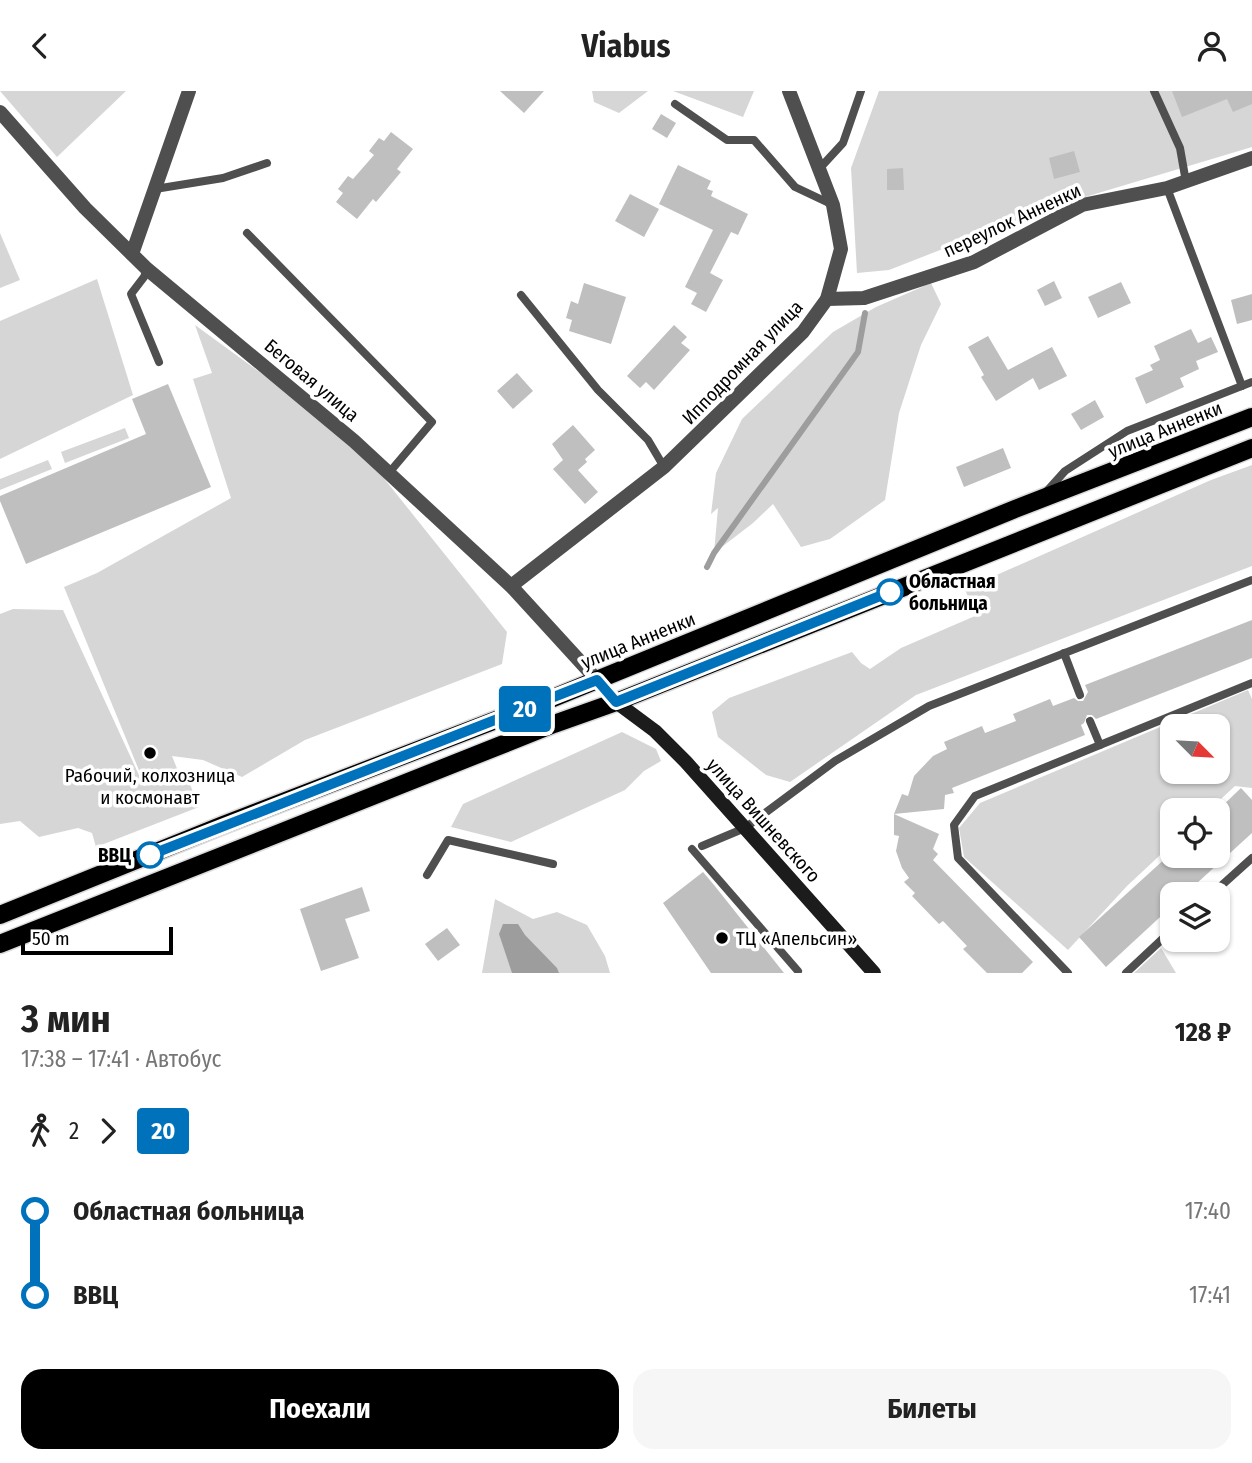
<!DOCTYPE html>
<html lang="ru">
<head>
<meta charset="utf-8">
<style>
	:root { --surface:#fff; --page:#f6f6f6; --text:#222; --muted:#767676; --accent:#000 }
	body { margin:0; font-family:"Fira Sans Condensed",sans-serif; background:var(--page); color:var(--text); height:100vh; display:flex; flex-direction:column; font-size:26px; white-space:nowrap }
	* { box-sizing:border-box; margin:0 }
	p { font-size:23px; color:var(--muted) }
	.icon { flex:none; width:38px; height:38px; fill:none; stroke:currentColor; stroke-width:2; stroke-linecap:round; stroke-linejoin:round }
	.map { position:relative; height:882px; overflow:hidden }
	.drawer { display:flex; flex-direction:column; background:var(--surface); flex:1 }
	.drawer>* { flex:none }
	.badge { padding:0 14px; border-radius:5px; font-size:24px; line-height:46px }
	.needle { width:46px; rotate:114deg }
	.fabs { position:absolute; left:1160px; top:623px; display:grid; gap:14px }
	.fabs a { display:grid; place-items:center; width:70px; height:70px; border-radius:14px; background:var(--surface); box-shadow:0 2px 5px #0004; font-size:35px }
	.scale { position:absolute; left:21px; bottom:18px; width:152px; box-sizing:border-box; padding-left:7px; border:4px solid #000; border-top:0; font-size:19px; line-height:24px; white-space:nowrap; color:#000; -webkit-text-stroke:5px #fff; paint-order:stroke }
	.map>.badge { position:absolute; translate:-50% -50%; box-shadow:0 0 0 4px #fff }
	.legs { display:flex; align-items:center; gap:10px; height:77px; padding:0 21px; font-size:23px }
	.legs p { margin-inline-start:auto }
	.overview { display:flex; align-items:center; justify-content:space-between; height:119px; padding:0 21px }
	h1 { font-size:38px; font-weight:700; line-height:52px }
	.cta { display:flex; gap:14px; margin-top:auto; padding:14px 21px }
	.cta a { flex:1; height:80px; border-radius:21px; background:var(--accent); color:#fff; font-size:28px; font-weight:700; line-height:80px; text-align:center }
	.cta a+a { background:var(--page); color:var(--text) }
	ul { padding:0 21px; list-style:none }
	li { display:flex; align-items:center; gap:24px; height:84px; font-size:26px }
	li i { display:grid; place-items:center; width:10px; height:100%; margin:0 9px; background:currentColor }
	li i::after { content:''; width:18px; height:18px; margin:-9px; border:5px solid; border-radius:50%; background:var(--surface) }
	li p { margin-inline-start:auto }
	li:first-child i { background:linear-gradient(#0000 50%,currentColor 0) }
	li:last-child i { background:linear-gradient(currentColor 50%,#0000 0) }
	header { display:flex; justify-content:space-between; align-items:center; height:91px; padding:0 21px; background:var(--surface); font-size:32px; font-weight:700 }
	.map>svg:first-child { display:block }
	.green { fill:#d6d6d6; fill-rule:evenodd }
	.water { fill:#9d9d9d }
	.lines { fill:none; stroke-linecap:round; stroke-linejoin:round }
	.stream { stroke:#9d9d9d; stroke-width:6 }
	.building { fill:#bfbfbf }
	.primary-casing { stroke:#dbdbdb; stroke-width:21 }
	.lane { stroke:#4f4f4f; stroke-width:8 }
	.street { stroke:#4f4f4f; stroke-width:14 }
	.secondary { stroke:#1c1c1c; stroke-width:14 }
	.primary { stroke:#000; stroke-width:18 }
	.line-1-casing { stroke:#fff; stroke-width:16 }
	.line-1 { stroke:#0072bc; stroke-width:10 }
	.stop-1-dot { fill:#fff; stroke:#0072bc; stroke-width:3.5 }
	.poi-dot { fill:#000; stroke:#fff; stroke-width:2.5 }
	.labels { text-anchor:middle; stroke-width:7; stroke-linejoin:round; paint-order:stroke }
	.street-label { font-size:19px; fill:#000; stroke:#fff }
	.stop-label { font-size:19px; font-weight:bold; fill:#000; stroke:#fff; text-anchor:start }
	.poi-label { font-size:19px; fill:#000; stroke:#fff }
</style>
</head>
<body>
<header><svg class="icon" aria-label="back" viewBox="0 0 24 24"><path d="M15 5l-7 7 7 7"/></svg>Viabus<svg class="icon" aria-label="person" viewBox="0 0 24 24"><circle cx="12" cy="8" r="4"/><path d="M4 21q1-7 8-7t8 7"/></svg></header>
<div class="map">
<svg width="1252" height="882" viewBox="0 0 1252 882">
	<rect width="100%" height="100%" fill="#fff"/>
	<!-- green -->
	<g class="green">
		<polygon points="0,0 126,0 57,66"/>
		<polygon points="592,0 648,0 619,22 594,11"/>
		<polygon points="673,0 754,0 743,26"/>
		<polygon points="879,0 1252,0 1252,56 1045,118 889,179 857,182 851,77"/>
		<polygon points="0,142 20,189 0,197"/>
		<polygon points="97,188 133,304 0,368 0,230"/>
		<polygon points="931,192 941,213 921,254 899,322 885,409 830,448 801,456 773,413 753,432 714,462 718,417 711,423 716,382 742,328 833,241 876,216"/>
		<polygon points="195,234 354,350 507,541 502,573 305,649 242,686 203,669 172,665 178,680 184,678 199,716 96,756 92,742 78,737 39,746 20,730 0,733 0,523 13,518 63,519 144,695 153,692 145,694 64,496 97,482 231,407 193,288 212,282"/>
		<polygon points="125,337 129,347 65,372 61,361"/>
		<polygon points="48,369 52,378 0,399 0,388"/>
		<polygon points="1252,374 1252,475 916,604 790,691 766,684 718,646 712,621 729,607 852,561 861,572 870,578 901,557 975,525 965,498 1211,389"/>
		<path d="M1248,599l4,9v89l-17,-2 -26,24h-37v34l-45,42 -59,64 -104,-93 -5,-29 21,-25zM1172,635h46v46h-46z"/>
		<polygon points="622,641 656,658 661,670 644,680 625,699 511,751 451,736 463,713"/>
		<polygon points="495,808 533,828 557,821 587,834 605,865 610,882 482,882"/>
		<polygon points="1161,857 1176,882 1134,882"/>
	</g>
	<!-- water -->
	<polygon class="water" points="503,833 518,833 525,844 557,877 559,882 512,882 499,843"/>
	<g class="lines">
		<!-- stream -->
		<polyline class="stream" points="707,476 714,462 858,261 865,222"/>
	</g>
	<!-- building -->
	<g class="building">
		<polygon points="500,0 544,0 524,22"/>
		<polygon points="1172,0 1252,0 1252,13 1233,21 1227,8 1182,26"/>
		<polygon points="661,23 676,32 667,47 652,38"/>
		<polygon points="391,41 413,58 397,78 401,81 376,111 373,108 357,128 336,111 343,102 338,98 348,85 353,88 374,64 369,60 379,47 384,50"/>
		<polygon points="1074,60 1080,81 1054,88 1049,67"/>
		<polygon points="678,74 711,90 707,98 713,100 711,105 748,123 738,144 731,141 710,182 723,189 706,221 691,213 697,202 685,196 713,139 659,113"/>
		<polygon points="903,77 904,99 887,99 887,78"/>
		<polygon points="630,103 659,118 644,146 615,130"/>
		<polygon points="1054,190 1062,207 1045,215 1037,199"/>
		<polygon points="1121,191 1131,212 1098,227 1088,206"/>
		<polygon points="584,192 626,206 611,253 569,240 572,229 566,227 571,210 578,213"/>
		<polygon points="1252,203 1252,229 1237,233 1231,209"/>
		<polygon points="674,234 687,246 681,252 690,259 654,299 646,291 640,297 627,285"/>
		<polygon points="1191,238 1198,252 1211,246 1218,261 1196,270 1199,278 1180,287 1184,296 1146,313 1135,287 1153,279 1150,274 1160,269 1154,255"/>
		<polygon points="988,245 1008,279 1052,256 1067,285 1039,299 1033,287 996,310 981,286 984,284 968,256"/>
		<polygon points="517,282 533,300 513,318 497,300"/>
		<polygon points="168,293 211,396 26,473 0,410 0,405 146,343 132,308"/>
		<polygon points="1095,309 1104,326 1081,339 1071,323"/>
		<polygon points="573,334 595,359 585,368 587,371 578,379 598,401 585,413 553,378 563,369 552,353"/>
		<polygon points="1003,357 1011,377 964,396 956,376"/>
		<polygon points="1252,529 1252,567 1096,628 1092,624 1087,624 1084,632 1081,634 1085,644 952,697 954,702 945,704 944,718 894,723 939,743 933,758 938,763 933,769 1033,871 1022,882 987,882 963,858 967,855 943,830 939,833 912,805 915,802 904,791 909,787 902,777 896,760 899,745 894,744 894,723 902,703 908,705 914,685 933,665 947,658 944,651 982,635 985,642 1016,630 1013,623 1050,608 1053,615 1074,607 1078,610 1083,610 1088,601 1085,594"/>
		<polygon points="1241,697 1252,709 1252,742 1185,803 1172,803 1172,815 1106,876 1079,846 1168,765 1218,765 1218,719"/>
		<polygon points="703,781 714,794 784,882 711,882 663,812"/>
		<polygon points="362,796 370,820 345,828 359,867 321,880 300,818"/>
		<polygon points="447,837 460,854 438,870 425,853"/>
	</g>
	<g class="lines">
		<defs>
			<g id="primary">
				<polyline points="0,824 223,734 548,609 1015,418 1252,326"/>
				<polyline points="0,853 554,633 616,611 1252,357"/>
			</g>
		</defs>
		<!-- primary casing -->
		<use href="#primary" class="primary-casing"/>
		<!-- lane -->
		<g class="lane">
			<polyline points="1154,0 1180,57 1186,91"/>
			<polyline points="675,13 727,49 754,49 795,96 831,113"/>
			<polyline points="820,77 843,52 861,0"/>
			<polyline points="1167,97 1242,295"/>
			<polyline points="155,98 223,87 267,72"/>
			<polyline points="247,142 432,331 388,383"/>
			<polyline points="147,178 144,186 131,203 159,271"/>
			<polyline points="521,204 598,299 648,349 664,376"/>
			<polyline points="1047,400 1065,380 1127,340 1252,291"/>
			<polyline points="1064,562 1080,604"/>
			<polyline points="1090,630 1100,654"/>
			<polyline points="702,755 745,737 835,670 929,615 1252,489"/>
			<polyline points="692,758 798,880"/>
			<polyline points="427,784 448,749 553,773"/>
			<polyline points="1212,803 1252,767"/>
			<polyline points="1068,882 958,767 954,734 975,705 1252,592"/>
			<polyline points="1126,882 1172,839"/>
		</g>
		<!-- street -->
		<g class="street">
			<polyline points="0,21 85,117 147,178 354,350 511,495 597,589"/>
			<polyline points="132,163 189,0"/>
			<polyline points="827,208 864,207 974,171 1082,114 1167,97 1252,67"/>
			<polyline points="511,495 664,376 803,241 827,208 841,158 833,114 789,0"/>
		</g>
		<!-- secondary -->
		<polyline class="secondary" points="597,589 616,611 655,640 686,671 874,882"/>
		<!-- primary -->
		<use href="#primary" class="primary"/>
	</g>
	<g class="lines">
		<defs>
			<polyline id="line-1" points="150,764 597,589 616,611 890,501"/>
		</defs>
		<!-- line-1 casing -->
		<use href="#line-1" class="line-1-casing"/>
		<!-- line-1 -->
		<use href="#line-1" class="line-1"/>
	</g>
	<!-- markers -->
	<g class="stop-1-dot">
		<circle cx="890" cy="501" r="12"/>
		<circle cx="150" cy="764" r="12"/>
	</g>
	<g class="poi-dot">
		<circle cx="150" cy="662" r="7"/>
		<circle cx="722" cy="847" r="7"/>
	</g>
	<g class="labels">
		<!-- street labels -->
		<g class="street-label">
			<text transform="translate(1012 129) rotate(-25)" y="7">переулок Анненки</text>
			<text transform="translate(742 271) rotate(-46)" y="7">Ипподромная улица</text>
			<text transform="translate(312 289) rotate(40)" y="7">Беговая улица</text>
			<text transform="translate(1165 338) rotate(-22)" y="7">улица Анненки</text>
			<text transform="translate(638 549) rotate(-22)" y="7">улица Анненки</text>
			<text transform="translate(764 729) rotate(48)" y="7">улица Вишневского</text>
		</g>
		<!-- stop labels -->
		<g class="stop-label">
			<text x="909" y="497">Областная<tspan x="909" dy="22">больница</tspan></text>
			<text x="131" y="771" text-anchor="end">ВВЦ</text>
		</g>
		<!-- poi labels -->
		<g class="poi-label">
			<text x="150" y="691">Рабочий, колхозница<tspan x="150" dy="22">и космонавт</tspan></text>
			<text x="736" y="854" text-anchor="start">ТЦ «Апельсин»</text>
		</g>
	</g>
</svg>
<div class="fabs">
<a><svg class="needle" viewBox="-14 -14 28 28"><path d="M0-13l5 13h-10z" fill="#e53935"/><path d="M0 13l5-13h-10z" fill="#767676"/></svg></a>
<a><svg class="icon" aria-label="locate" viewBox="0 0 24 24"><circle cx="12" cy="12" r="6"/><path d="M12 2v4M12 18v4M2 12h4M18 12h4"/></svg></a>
<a><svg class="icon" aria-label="layers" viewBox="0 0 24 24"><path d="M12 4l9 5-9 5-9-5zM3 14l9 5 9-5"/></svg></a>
</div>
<div class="scale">50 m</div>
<b class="badge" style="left:525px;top:618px;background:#0072bc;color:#fff">20</b>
</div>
<section class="drawer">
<div class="overview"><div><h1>3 мин</h1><p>17:38 – 17:41 · Автобус</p></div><b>128 ₽</b></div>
<div class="legs"><svg class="icon" aria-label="walk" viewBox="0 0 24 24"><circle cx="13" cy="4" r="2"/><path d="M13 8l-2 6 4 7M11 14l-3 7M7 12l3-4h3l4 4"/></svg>2<svg class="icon" aria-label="forward" viewBox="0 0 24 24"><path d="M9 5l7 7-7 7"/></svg><b class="badge" style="background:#0072bc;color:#fff">20</b></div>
<ul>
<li><i style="color:#0072bc"></i><b>Областная больница</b><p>17:40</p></li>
<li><i style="color:#0072bc"></i><b>ВВЦ</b><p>17:41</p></li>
</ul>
<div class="cta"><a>Поехали</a><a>Билеты</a></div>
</section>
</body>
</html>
